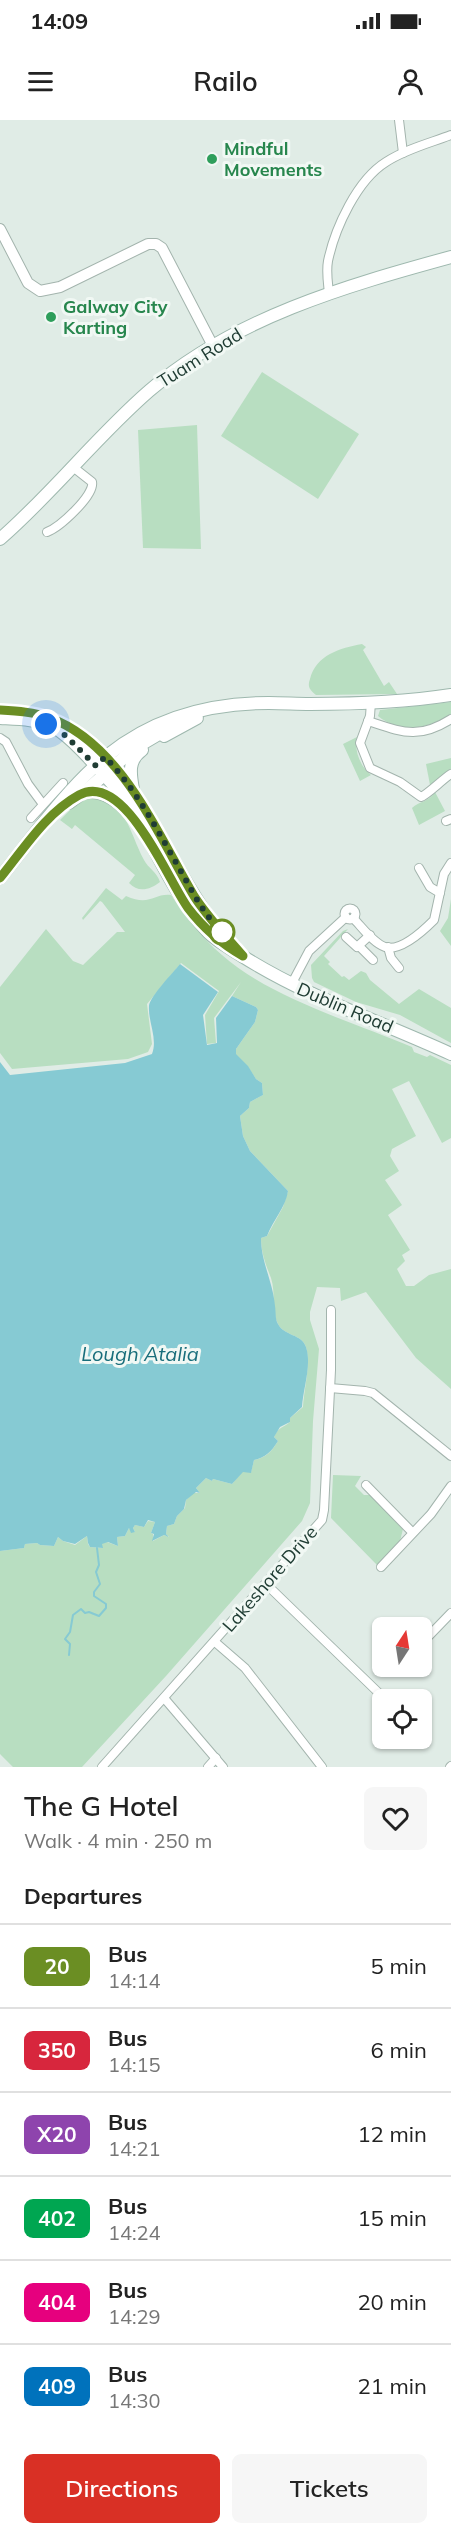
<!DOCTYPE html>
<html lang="en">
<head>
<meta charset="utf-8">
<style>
	:root { --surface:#fff; --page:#f6f6f6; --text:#222; --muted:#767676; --line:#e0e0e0; --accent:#d93025 }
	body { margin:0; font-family:Mulish,sans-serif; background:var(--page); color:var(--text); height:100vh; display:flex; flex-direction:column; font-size:22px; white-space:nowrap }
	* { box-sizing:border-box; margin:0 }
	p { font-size:20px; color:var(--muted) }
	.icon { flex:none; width:33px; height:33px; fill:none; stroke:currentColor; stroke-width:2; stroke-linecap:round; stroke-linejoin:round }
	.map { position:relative; height:1647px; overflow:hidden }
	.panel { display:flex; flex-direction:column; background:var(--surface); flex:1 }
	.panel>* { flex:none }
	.badge { padding:0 12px; border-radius:9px; font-size:21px; line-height:39px }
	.needle { width:39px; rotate:12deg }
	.fabs { position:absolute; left:372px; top:1497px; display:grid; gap:12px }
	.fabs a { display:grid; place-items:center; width:60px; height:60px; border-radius:9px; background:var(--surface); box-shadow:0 2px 4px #0004; font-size:30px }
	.you { position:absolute; width:30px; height:30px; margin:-15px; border:4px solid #fff; border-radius:50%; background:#1a73e8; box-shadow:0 0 0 9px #1a73e833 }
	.map>.badge { position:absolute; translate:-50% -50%; box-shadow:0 0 0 3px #fff }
	h2 { padding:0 24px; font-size:22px; line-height:54px }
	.round { display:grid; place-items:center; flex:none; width:63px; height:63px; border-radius:9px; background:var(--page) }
	.head { display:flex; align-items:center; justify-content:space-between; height:102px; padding:0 24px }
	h1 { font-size:28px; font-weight:600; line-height:45px }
	.cta { display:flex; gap:12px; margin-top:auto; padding:12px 24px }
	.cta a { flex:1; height:69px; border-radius:9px; background:var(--accent); color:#fff; font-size:24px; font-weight:600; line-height:69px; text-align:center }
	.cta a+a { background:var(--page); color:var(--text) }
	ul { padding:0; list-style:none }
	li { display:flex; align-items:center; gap:18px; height:84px; padding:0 24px; border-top:2px solid var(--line) }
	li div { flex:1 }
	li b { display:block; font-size:22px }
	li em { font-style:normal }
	li .badge { min-width:66px; font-weight:700; text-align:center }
	.status { display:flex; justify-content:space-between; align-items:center; height:42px; padding:0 30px; background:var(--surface); direction:ltr }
	.status svg { height:16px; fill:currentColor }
	header { display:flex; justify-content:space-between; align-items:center; height:78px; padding:0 24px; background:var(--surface); font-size:27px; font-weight:600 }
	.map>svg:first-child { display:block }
	.green { fill:#b8dec1 }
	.water { fill:#86cad3 }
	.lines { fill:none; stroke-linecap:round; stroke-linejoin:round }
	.stream { stroke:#86cad3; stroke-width:2 }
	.minor-casing { stroke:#a3b4ad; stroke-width:10 }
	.tertiary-casing { stroke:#a3b4ad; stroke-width:12 }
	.secondary-casing { stroke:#9eb8ae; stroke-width:14 }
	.minor { stroke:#fff; stroke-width:8 }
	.tertiary { stroke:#fff; stroke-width:10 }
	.secondary { stroke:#fff; stroke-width:12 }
	.line-casing { stroke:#fff; stroke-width:14 }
	.line { stroke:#6b8e23; stroke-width:9 }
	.walk { stroke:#203d34; stroke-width:6; stroke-dasharray:0 10.8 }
	.leisure-dot { fill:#2e9e5b; stroke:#f1f8f4; stroke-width:2 }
	.stop-dot { fill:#fff; stroke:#6b8e23; stroke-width:3 }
	.labels { text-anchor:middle; stroke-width:6; stroke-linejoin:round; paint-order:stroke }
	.leisure-label { font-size:18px; font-weight:bold; fill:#27864d; stroke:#f1f8f4; text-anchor:start }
	.street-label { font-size:18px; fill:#203d34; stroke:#f1f8f4 }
	.water-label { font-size:20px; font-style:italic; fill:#196e7b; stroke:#f1f8f4 }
</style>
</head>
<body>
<div class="status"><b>14:09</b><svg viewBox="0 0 49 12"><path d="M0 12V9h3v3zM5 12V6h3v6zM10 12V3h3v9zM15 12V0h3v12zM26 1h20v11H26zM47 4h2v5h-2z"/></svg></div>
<header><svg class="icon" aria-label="menu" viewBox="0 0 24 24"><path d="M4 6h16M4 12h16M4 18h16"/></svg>Railo<svg class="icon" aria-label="person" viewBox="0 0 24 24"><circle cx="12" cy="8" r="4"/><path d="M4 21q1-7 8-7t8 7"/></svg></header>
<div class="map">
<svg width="451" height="1647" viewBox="0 0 451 1647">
	<rect width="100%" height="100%" fill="#e0ece6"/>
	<!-- green -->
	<g class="green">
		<polygon points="262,252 359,314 318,379 221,316"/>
		<polygon points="197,305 201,429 143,428 138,310"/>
		<path d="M362,524l4,3 -3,3 21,36 5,-4 8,12 -81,1c-6,-5 -9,-8 -6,-16 6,-24 30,-31 52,-35z"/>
		<path d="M451,582v13c-23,13 -50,20 -73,1l2,-6z"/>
		<path d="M357,617c-3,14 3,29 14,38l-11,6 -17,-37z"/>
		<polygon points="451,638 451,650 430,665 426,644"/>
		<path d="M435,672l10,19 -26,14 -7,-17c7,-7 17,-6 23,-16z"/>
		<path d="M88,678c40,3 40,32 56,62 4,8 13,12 16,22 -10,8 -22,11 -31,1l6,-8 -60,-50 -3,4 -12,-9 13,-13z"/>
		<path d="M106,768l16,12 4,-4c24,11 28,-3 45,-1 15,21 31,43 51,60 48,43 131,67 190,92l2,5 13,5 3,-2 21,10v73l-9,5 -33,-62 -17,8 24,47 -24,13 -2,7 9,15 -14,9 17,25 -14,10 22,35 -8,5 3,6 -8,8 9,17h8l15,-11 22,-6v120l-35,-31 -50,-66 -25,9 -1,-13 -23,-1 -7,25v8l9,29 -6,72 -3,82 -8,18 -136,155 -84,91h-69l-13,-13v-203l24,-3 1,-4 12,-1 3,2 14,1 4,-9 5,4 12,4 12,-9 1,8 2,3 12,1v-5l5,-1 11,4 -1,-9 8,-1 4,-8 3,4h3l-2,-4 2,-3 9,2 4,-6 7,1 -4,11 2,1v7l11,-6 5,2 -3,-3 1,-8 7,-2 3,-8 8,-8 1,-8 7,-7h7l-4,-5 10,-10 6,3 1,-2 19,5 11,-13 8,1 3,-12c12,-2 18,-9 24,-19l-4,-4c4,-10 9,-9 16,-15v-4l13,-11c1,-19 8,-42 3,-60 -4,-13 -22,-11 -28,-23 -7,-13 -2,-31 -7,-46 -5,-13 -10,-25 -10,-40l6,-2 16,-29 5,-16 -38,-40 -7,-15 -3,-20 9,-8 1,-6 13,-7 -1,-12 -6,-4 -8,-12 -12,-12v-6l19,-27 3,-12 -2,-3 -24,-11 9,-14 -27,36 2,25 -9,1 -2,-29 14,-24 -38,-28 -34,41 5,40 -4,8 -20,7 -116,10 -12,-16v-66l46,-58 27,32 10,4 34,-33h8l-23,-30 -2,-1 -17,19 -1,-2z"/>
		<polygon points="451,779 451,826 440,811 448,798"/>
		<polygon points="348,809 324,836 330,842 328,844 342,857 344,856 349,860 361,851 366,853 370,860 399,884 419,869 451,888 451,923 400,895 356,882 314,862 312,858 311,845 343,811"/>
		<polygon points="333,1355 361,1356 355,1366 364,1375 371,1375 403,1409 400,1421 377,1445 331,1398"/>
	</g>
	<!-- water -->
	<path class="water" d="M180,844l38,28 -15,23 4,30 10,-2 -1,-25 16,-22 24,11 2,3 -3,12 -19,27v5l12,12 8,13 6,4 1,12 -13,7 -1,6 -9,8 3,20 7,15 38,40c-2,16 -15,29 -21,45l-6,2c0,24 12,44 14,68 1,6 0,13 3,18 6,12 24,10 28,23 6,18 -3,42 -4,60l-12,11v4l-10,5 -6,10 4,4c-6,10 -13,17 -24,19l-3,13 -8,-1 -11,12 -19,-5 -1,2 -6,-3 -10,10 4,5 -4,-1 -10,8 -2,9 -7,7 -3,8 -7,2 -1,8 3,3 -5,-2 -12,6 2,-7 -3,-1 4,-11 -7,-2 -4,7 -9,-2 -2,3 2,4 -4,1 -2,-5 -4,8 -8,1 1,9 -10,-4 -6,2 1,4 -13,-1 -2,-4 -1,-7 -12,8 -12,-3 -5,-4 -4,9 -14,-1 -3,-2 -12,1 -1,4 -24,3v-489l10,13 115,-12 27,-9c6,-16 -4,-31 -3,-48 1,-10 24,-33 31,-42z"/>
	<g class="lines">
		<!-- stream -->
		<polyline class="stream" points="69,1535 70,1524 65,1519 70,1512 73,1495 81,1489 85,1493 89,1492 99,1496 106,1488 106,1484 94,1476 94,1472 100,1464 96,1452 99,1445 97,1428"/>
		<defs>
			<g id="minor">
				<polyline points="399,0 403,33"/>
				<path d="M329,173c-1,-10 -3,-21 -1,-32 7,-33 29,-81 58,-99 20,-13 44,-19 65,-27"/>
				<path d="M47,412c13,-5 48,-37 45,-50l-19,-15"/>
				<path d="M371,582l-1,14 -10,27 10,25 30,14 21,15c6,-2 22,-18 30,-23"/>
				<path d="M368,601c34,11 50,19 83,-2"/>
				<polyline points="0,618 6,622 28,664 42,683"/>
				<polyline points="31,698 63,663"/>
				<polyline points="446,701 451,699"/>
				<polyline points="419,748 430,767 440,773"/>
				<circle cx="350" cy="794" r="5.5"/>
				<path d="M353,798c9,9 20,25 32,29 16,5 39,-17 49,-27l10,-46 7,-11"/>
				<polyline points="346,817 357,827 370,815"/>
				<polyline points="359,826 373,840"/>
				<polyline points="388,827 391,838 399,848"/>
				<polyline points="291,865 309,831 346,797"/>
				<polyline points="330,1268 365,1271 373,1273 451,1336"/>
				<polyline points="366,1365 412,1412"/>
				<polyline points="381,1447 431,1394 451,1366"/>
				<polyline points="266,1464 385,1579"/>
				<polyline points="215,1522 245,1548 322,1647"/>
				<polyline points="422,1523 451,1493"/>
				<polyline points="164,1578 223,1647"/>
				<polyline points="102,1647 322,1400 324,1390 331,1250 331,1190"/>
				<polyline points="208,1647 216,1638"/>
				<polyline points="450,1647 451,1646"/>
			</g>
			<polyline id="tertiary" points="0,109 28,163 40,171 60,167 148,124 156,124 162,128 213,226"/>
			<g id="secondary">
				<path d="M0,419c53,-46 96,-102 149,-148 85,-73 196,-105 302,-134"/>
				<path d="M0,598c18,1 37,1 53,9 14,7 24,19 35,30 14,16 29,30 41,48 27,42 44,90 79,127 10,10 22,16 34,24 65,41 139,66 209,98"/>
				<path d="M62,604c75,45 96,120 143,188 8,13 20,23 30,35"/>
				<polyline points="164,616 197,598"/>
				<path d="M133,669c-3,-16 -5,-29 9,-39"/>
				<path d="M83,673c17,-4 31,5 43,17"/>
				<polyline points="69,683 89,668 135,628 169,608"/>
				<path d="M0,758c32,-40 68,-91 108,-123 46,-37 103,-52 161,-52 14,0 28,1 41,1 47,0 95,-2 141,-9"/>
			</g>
		</defs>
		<!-- minor casing -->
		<use href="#minor" class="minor-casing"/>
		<!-- tertiary casing -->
		<use href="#tertiary" class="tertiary-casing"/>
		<!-- secondary casing -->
		<use href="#secondary" class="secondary-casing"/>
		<!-- minor -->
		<use href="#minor" class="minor"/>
		<!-- tertiary -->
		<use href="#tertiary" class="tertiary"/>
		<!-- secondary -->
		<use href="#secondary" class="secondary"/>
	</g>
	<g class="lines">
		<defs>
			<path id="line" d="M0,590c17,1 34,2 50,8 71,26 108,117 144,178 14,22 32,40 49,60 -23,-13 -39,-27 -55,-48 -20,-27 -63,-138 -109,-113 -33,18 -56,55 -79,83"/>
		</defs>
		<!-- line casing -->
		<use href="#line" class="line-casing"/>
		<!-- line -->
		<use href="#line" class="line"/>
		<!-- walk -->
		<path class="walk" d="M46,604l20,12 30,30 9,-9c31,32 51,71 73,109 13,23 25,48 44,66"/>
	</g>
	<!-- markers -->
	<g class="leisure-dot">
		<circle cx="212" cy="39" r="6"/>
		<circle cx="51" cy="197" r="6"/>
	</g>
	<circle class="stop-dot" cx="222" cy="812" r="12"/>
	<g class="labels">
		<!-- leisure labels -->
		<g class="leisure-label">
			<text x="224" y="35">Mindful<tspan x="224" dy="21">Movements</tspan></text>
			<text x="63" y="193">Galway City<tspan x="63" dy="21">Karting</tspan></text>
		</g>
		<!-- street labels -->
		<g class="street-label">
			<text transform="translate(200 238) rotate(-32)" y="6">Tuam Road</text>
			<text transform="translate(345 888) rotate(23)" y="6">Dublin Road</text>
			<text transform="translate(270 1459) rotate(-49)" y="6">Lakeshore Drive</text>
		</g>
		<!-- water labels -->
		<g class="water-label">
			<text x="140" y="1241">Lough Atalia</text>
		</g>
	</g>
</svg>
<div class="fabs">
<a><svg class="needle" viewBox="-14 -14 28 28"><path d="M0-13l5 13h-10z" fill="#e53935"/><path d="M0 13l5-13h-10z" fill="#767676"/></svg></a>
<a><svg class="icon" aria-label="locate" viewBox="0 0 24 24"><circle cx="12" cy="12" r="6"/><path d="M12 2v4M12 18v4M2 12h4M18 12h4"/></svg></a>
</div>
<div class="you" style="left:46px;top:604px"></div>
</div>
<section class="panel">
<div class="head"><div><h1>The G Hotel</h1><p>Walk · 4 min · 250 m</p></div><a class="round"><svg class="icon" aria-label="heart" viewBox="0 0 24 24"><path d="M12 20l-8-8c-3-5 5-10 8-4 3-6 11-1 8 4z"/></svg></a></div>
<h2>Departures</h2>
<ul>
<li><span class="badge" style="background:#6b8e23;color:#fff">20</span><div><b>Bus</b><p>14:14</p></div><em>5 min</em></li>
<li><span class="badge" style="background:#d7263d;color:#fff">350</span><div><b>Bus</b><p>14:15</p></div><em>6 min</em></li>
<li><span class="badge" style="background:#8e44ad;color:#fff">X20</span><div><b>Bus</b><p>14:21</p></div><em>12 min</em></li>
<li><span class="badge" style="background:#00a651;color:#fff">402</span><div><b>Bus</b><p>14:24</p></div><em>15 min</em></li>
<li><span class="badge" style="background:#e6007e;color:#fff">404</span><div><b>Bus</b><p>14:29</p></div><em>20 min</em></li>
<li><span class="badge" style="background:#0072bc;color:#fff">409</span><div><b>Bus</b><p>14:30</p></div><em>21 min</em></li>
</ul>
<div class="cta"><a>Directions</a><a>Tickets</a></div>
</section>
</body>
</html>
